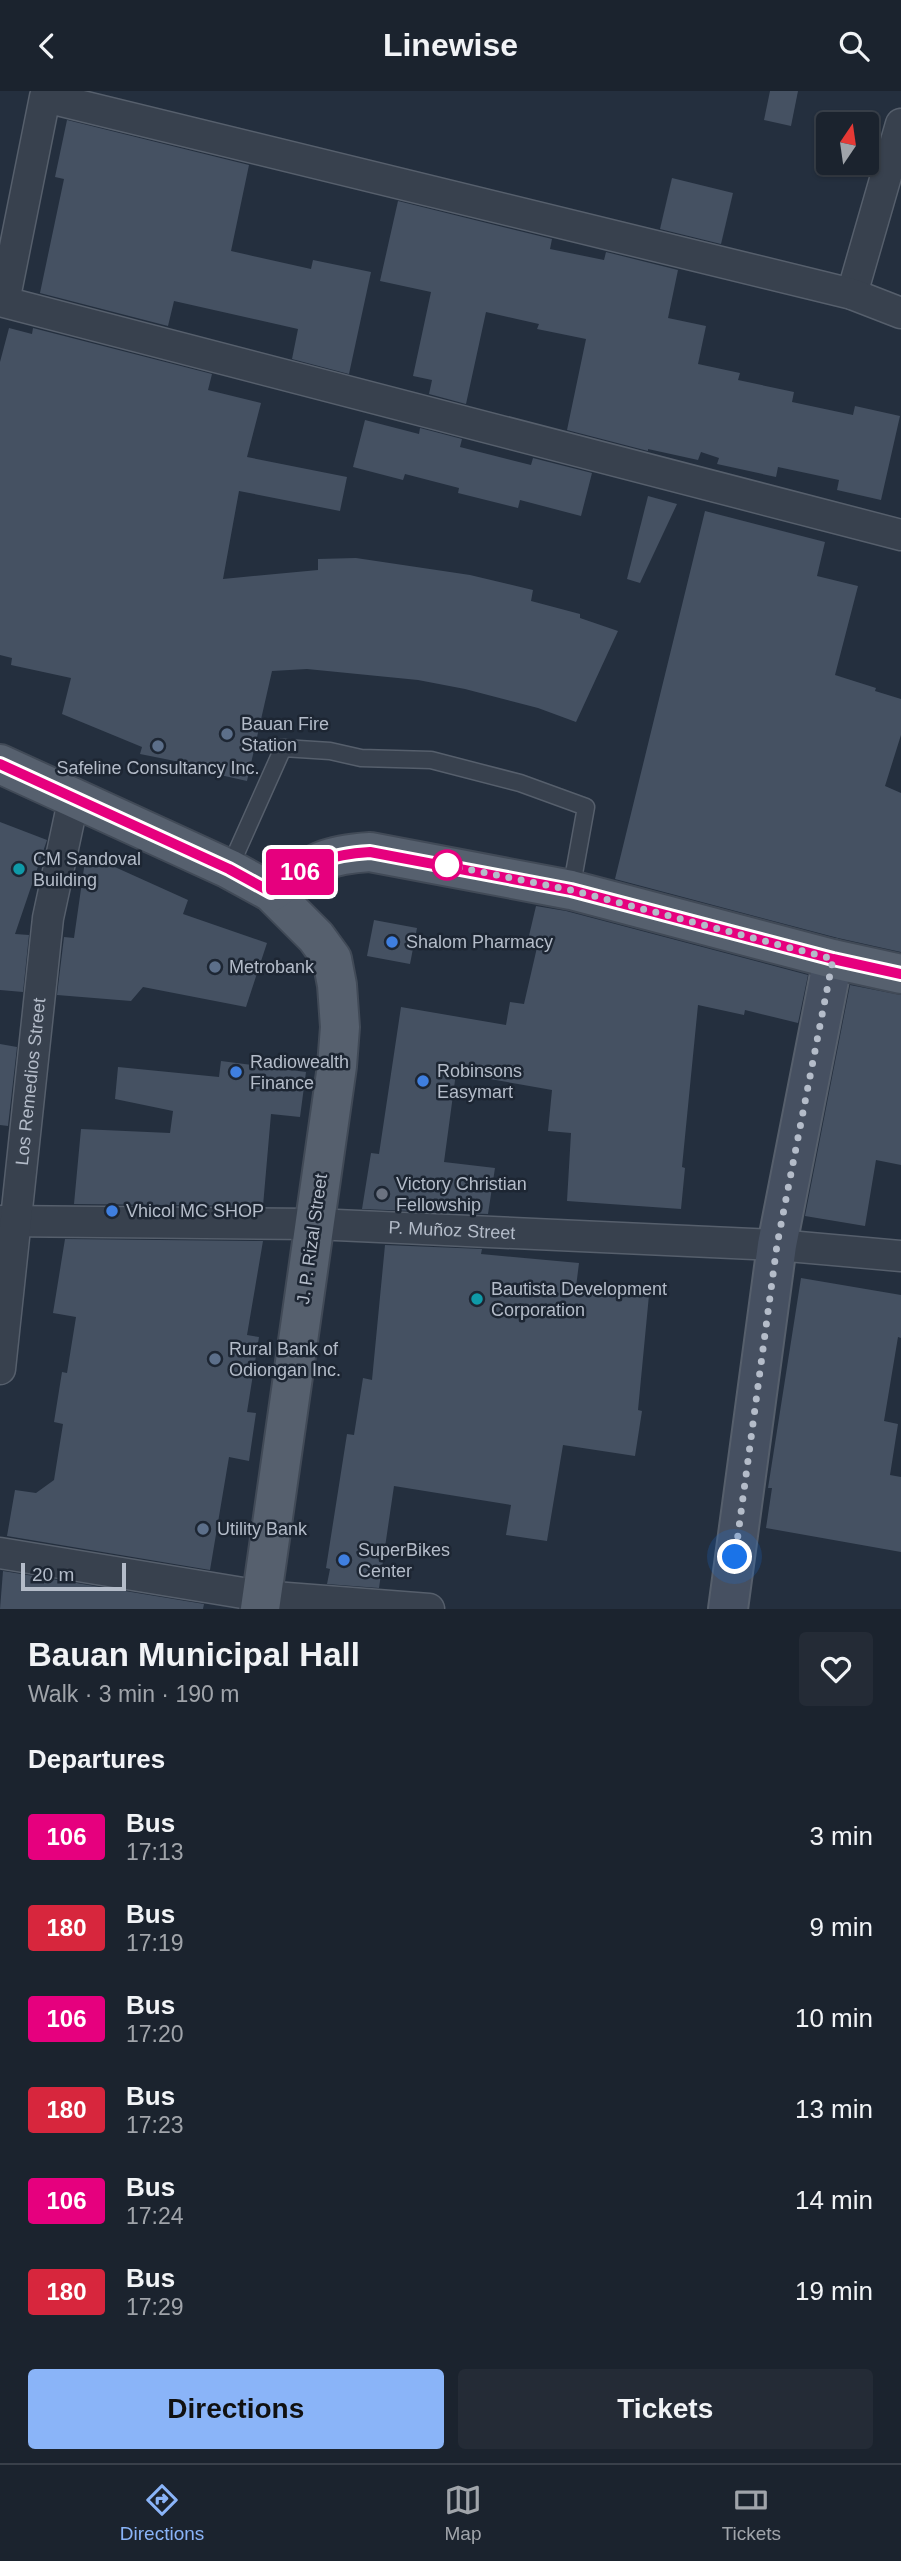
<!DOCTYPE html>
<html lang="en">
<head>
<meta charset="utf-8">
<style>
	:root { --surface:#1b232e; --page:#242b36; --text:#f1f3f6; --muted:#a0a4aa; --line:#39404a; --accent:#8ab4f8 }
	body { margin:0; font-family:Helvetica,sans-serif; background:var(--page); color:var(--text); height:100vh; display:flex; flex-direction:column; font-size:26px; white-space:nowrap }
	* { box-sizing:border-box; margin:0 }
	p { font-size:23px; color:var(--muted) }
	.icon { flex:none; width:38px; height:38px; fill:none; stroke:currentColor; stroke-width:2; stroke-linecap:round; stroke-linejoin:round }
	.map { position:relative; height:1518px; overflow:hidden }
	.sheet { display:flex; flex-direction:column; background:var(--surface); flex:1 }
	.sheet>* { flex:none }
	.badge { padding:0 14px; border-radius:5px; font-size:24px; line-height:46px }
	.needle { width:46px; rotate:13deg }
	.fabs { position:absolute; left:816px; top:21px; display:grid; gap:14px }
	.fabs a { display:grid; place-items:center; width:63px; height:63px; border-radius:7px; background:var(--surface); box-shadow:0 2px 5px #0004,0 0 0 2px var(--line); font-size:35px }
	.scale { position:absolute; left:21px; bottom:18px; width:105px; box-sizing:border-box; padding-left:7px; border:4px solid #b4bcc9; border-top:0; font-size:19px; line-height:24px; white-space:nowrap; color:#b4bcc9; -webkit-text-stroke:5px #1d2633; paint-order:stroke }
	.you { position:absolute; width:35px; height:35px; margin:-18px; border:5px solid #fff; border-radius:50%; background:#1a73e8; box-shadow:0 0 0 10px #1a73e833 }
	.map>.badge { position:absolute; translate:-50% -50%; box-shadow:0 0 0 4px #fff }
	h2 { padding:0 28px; font-size:26px; line-height:63px }
	.round { display:grid; place-items:center; flex:none; width:74px; height:74px; border-radius:7px; background:var(--page) }
	.headline { display:flex; align-items:center; justify-content:space-between; height:119px; padding:0 28px }
	h1 { font-size:33px; font-weight:700; line-height:52px }
	.button { display:flex; gap:14px; margin-top:auto; padding:14px 28px }
	.button a { flex:1; height:80px; border-radius:7px; background:var(--accent); color:#111; font-size:28px; font-weight:700; line-height:80px; text-align:center }
	.button a+a { background:var(--page); color:var(--text) }
	ul { padding:0; list-style:none }
	li { display:flex; align-items:center; gap:21px; height:91px; padding:0 28px }
	li div { flex:1 }
	li b { display:block; font-size:26px }
	li em { font-style:normal }
	li .badge { min-width:77px; font-weight:700; text-align:center }
	header { display:flex; justify-content:space-between; align-items:center; height:91px; padding:0 28px; background:var(--surface); font-size:32px; font-weight:700 }
	.dock { display:flex; justify-content:space-around; align-items:center; height:98px; border-top:2px solid var(--line); background:var(--surface); font-size:19px; color:var(--muted) }
	.dock a { display:grid; justify-items:center; gap:4px }
	.dock .current { color:var(--accent) }
	.map>svg:first-child { display:block }
	.building { fill:#455162 }
	.lines { fill:none; stroke-linecap:round; stroke-linejoin:round }
	.lane-casing { stroke:#565f6c; stroke-width:19 }
	.street-casing { stroke:#565f6c; stroke-width:33 }
	.secondary-casing { stroke:#565f6c; stroke-width:42 }
	.primary-casing { stroke:#414a57; stroke-width:42 }
	.lane { stroke:#38414e; stroke-width:16 }
	.street { stroke:#38414e; stroke-width:30 }
	.secondary { stroke:#465061; stroke-width:38 }
	.primary { stroke:#56606e; stroke-width:38 }
	.line-casing { stroke:#fff; stroke-width:16 }
	.line { stroke:#e6007e; stroke-width:10 }
	.walk { stroke:#b4bcc9; stroke-width:7; stroke-dasharray:0 12.6 }
	.service-dot { fill:#5c6f8a; stroke:#1d2633; stroke-width:2.5 }
	.stop-dot { fill:#fff; stroke:#e6007e; stroke-width:3.5 }
	.culture-dot { fill:#0f9aa8; stroke:#1d2633; stroke-width:2.5 }
	.shop-dot { fill:#3f7fe0; stroke:#1d2633; stroke-width:2.5 }
	.worship-dot { fill:#6b7280; stroke:#1d2633; stroke-width:2.5 }
	.labels { text-anchor:middle; stroke-width:5; stroke-linejoin:round; paint-order:stroke }
	.poi-label { font-size:18px; fill:#b4bcc9; stroke:#1d2633; text-anchor:start }
	.street-label { font-size:18px; fill:#b4bcc9; stroke:#1d2633 }
</style>
</head>
<body>
<header><svg class="icon" aria-label="back" viewBox="0 0 24 24"><path d="M15 5l-7 7 7 7"/></svg>Linewise<svg class="icon" aria-label="search" viewBox="0 0 24 24"><circle cx="10" cy="10" r="6"/><path d="M15 15l6 6"/></svg></header>
<div class="map">
<svg width="901" height="1518" viewBox="0 0 901 1518">
	<rect width="100%" height="100%" fill="#242f3e"/>
	<!-- building -->
	<g class="building">
		<polygon points="770,0 798,0 791,35 764,29"/>
		<polygon points="67,29 249,74 231,160 311,178 313,169 371,181 349,283 292,268 298,238 174,210 168,235 40,202 64,88 55,86"/>
		<polygon points="672,87 733,102 721,153 660,138"/>
		<polygon points="398,110 552,148 550,158 604,169 606,161 678,179 668,227 706,235 698,273 740,282 738,289 794,301 792,311 853,324 855,315 900,325 881,409 837,399 839,389 778,376 776,386 717,373 719,367 701,361 698,369 648,358 648,360 567,339 586,248 537,238 539,233 486,221 466,313 429,303 432,289 413,285 431,201 380,190"/>
		<polygon points="9,237 32,243 33,237 212,283 208,299 261,312 247,366 347,386 340,420 239,400 223,488 318,479 318,468 356,467 470,484 533,499 531,510 580,523 580,527 618,540 576,631 538,617 465,598 418,589 307,578 272,580 247,690 189,677 190,673 140,663 142,656 62,623 71,587 11,574 12,567 0,564 0,271"/>
		<polygon points="365,329 419,343 420,337 462,348 460,356 531,374 533,367 592,382 581,425 520,409 518,417 458,402 459,397 405,383 403,389 353,376"/>
		<polygon points="648,405 677,413 640,492 627,488"/>
		<polygon points="705,420 825,451 817,485 858,495 835,584 876,597 875,600 901,608 901,644 885,695 901,702 901,861 838,847 615,788"/>
		<polygon points="0,731 47,749 15,843 29,844 23,901 0,899"/>
		<polygon points="86,763 188,809 183,823 267,852 246,916 143,896 131,910 57,904 64,846 74,847"/>
		<polygon points="536,815 566,820 808,884 798,932 745,919 744,924 698,914 682,1076 685,1077 681,1118 567,1110 571,1042 548,1040 552,999 456,982 444,1071 495,1077 488,1123 362,1118 371,1062 379,1063 401,916 506,934 510,911 524,913 538,852 528,849"/>
		<polygon points="374,829 417,837 410,873 367,865"/>
		<polygon points="850,894 901,904 901,1074 876,1069 865,1135 805,1125"/>
		<polygon points="0,953 17,956 8,1035 0,1034"/>
		<polygon points="221,970 306,981 300,1026 271,1023 263,1115 74,1113 81,1038 170,1042 173,1020 115,1008 118,976 219,986"/>
		<polygon points="65,1148 263,1150 247,1244 259,1246 247,1321 256,1322 249,1370 229,1366 210,1479 7,1445 15,1399 36,1402 54,1389 63,1333 54,1331 62,1281 67,1282 76,1226 53,1222"/>
		<polygon points="385,1154 482,1158 481,1163 579,1172 576,1196 649,1204 638,1319 642,1320 635,1365 563,1354 547,1450 506,1444 511,1414 394,1395 379,1497 327,1493 330,1478 326,1477 347,1343 354,1344 363,1287 372,1289"/>
		<polygon points="801,1187 901,1204 901,1247 898,1246 884,1330 898,1333 890,1384 901,1386 901,1461 766,1437 772,1397 768,1397"/>
		<polygon points="3,1480 204,1513 203,1518 0,1518"/>
	</g>
	<g class="lines">
		<defs>
			<polyline id="lane" points="229,778 283,657 330,660 361,667 431,669 520,692 586,716 571,799"/>
			<g id="street">
				<polyline points="852,203 901,33"/>
				<polyline points="901,222 852,203 45,6 4,211 901,444"/>
				<path id="s1" d="M0,1130l314,3 463,21 124,11"/>
				<path id="s2" d="M0,1278l48,-451 26,-121"/>
				<polyline points="0,1462 261,1505 429,1518"/>
			</g>
			<polyline id="secondary" points="728,1518 777,1154 833,868"/>
			<g id="primary">
				<polyline points="0,673 229,778 271,801 316,846 332,868 337,894 340,936 337,975 260,1518"/>
				<path d="M271,801c40,-27 50,-37 99,-40l201,38 262,69 68,15"/>
			</g>
		</defs>
		<!-- lane casing -->
		<use href="#lane" class="lane-casing"/>
		<!-- street casing -->
		<use href="#street" class="street-casing"/>
		<!-- secondary casing -->
		<use href="#secondary" class="secondary-casing"/>
		<!-- primary casing -->
		<use href="#primary" class="primary-casing"/>
		<!-- lane -->
		<use href="#lane" class="lane"/>
		<!-- street -->
		<use href="#street" class="street"/>
		<!-- secondary -->
		<use href="#secondary" class="secondary"/>
		<!-- primary -->
		<use href="#primary" class="primary"/>
	</g>
	<g class="lines">
		<defs>
			<path id="line" d="M0,673l229,105 42,23c40,-27 50,-37 99,-40l201,38 262,69 68,15"/>
		</defs>
		<!-- line casing -->
		<use href="#line" class="line-casing"/>
		<!-- line -->
		<use href="#line" class="line"/>
		<!-- walk -->
		<polyline class="walk" points="447,774 571,799 833,868 777,1154 735,1466"/>
	</g>
	<!-- markers -->
	<g class="service-dot">
		<circle cx="227" cy="643" r="7"/>
		<circle cx="158" cy="655" r="7"/>
		<circle cx="215" cy="876" r="7"/>
		<circle cx="215" cy="1268" r="7"/>
		<circle cx="203" cy="1438" r="7"/>
	</g>
	<circle class="stop-dot" cx="447" cy="774" r="14"/>
	<g class="culture-dot">
		<circle cx="19" cy="778" r="7"/>
		<circle cx="477" cy="1208" r="7"/>
	</g>
	<g class="shop-dot">
		<circle cx="392" cy="851" r="7"/>
		<circle cx="236" cy="981" r="7"/>
		<circle cx="423" cy="990" r="7"/>
		<circle cx="112" cy="1120" r="7"/>
		<circle cx="344" cy="1469" r="7"/>
	</g>
	<circle class="worship-dot" cx="382" cy="1103" r="7"/>
	<g class="labels">
		<!-- poi labels -->
		<g class="poi-label">
			<text x="241" y="639">Bauan Fire<tspan x="241" dy="21">Station</tspan></text>
			<text x="158" y="683" text-anchor="middle">Safeline Consultancy Inc.</text>
			<text x="33" y="774">CM Sandoval<tspan x="33" dy="21">Building</tspan></text>
			<text x="406" y="857">Shalom Pharmacy</text>
			<text x="229" y="882">Metrobank</text>
			<text x="250" y="977">Radiowealth<tspan x="250" dy="21">Finance</tspan></text>
			<text x="437" y="986">Robinsons<tspan x="437" dy="21">Easymart</tspan></text>
			<text x="396" y="1099">Victory Christian<tspan x="396" dy="21">Fellowship</tspan></text>
			<text x="126" y="1126">Vhicol MC SHOP</text>
			<text x="491" y="1204">Bautista Development<tspan x="491" dy="21">Corporation</tspan></text>
			<text x="229" y="1264">Rural Bank of<tspan x="229" dy="21">Odiongan Inc.</tspan></text>
			<text x="217" y="1444">Utility Bank</text>
			<text x="358" y="1465">SuperBikes<tspan x="358" dy="21">Center</tspan></text>
		</g>
		<!-- street labels -->
		<g class="street-label">
			<text dy="6" stroke="none"><textPath href="#s2" startOffset="289">Los Remedios Street</textPath></text>
			<text dy="6" stroke="none"><textPath href="#s1" startOffset="452">P. Muñoz Street</textPath></text>
			<text transform="translate(312 1148) rotate(-82)" y="6">J. P. Rizal Street</text>
		</g>
	</g>
</svg>
<div class="fabs">
<a><svg class="needle" viewBox="-14 -14 28 28"><path d="M0-13l5 13h-10z" fill="#e53935"/><path d="M0 13l5-13h-10z" fill="#a0a4aa"/></svg></a>
</div>
<div class="scale">20 m</div>
<div class="you" style="left:735px;top:1466px"></div>
<b class="badge" style="left:300px;top:781px;background:#e6007e;color:#fff">106</b>
</div>
<section class="sheet">
<div class="headline"><div><h1>Bauan Municipal Hall</h1><p>Walk · 3 min · 190 m</p></div><a class="round"><svg class="icon" aria-label="heart" viewBox="0 0 24 24"><path d="M12 20l-8-8c-3-5 5-10 8-4 3-6 11-1 8 4z"/></svg></a></div>
<h2>Departures</h2>
<ul>
<li><span class="badge" style="background:#e6007e;color:#fff">106</span><div><b>Bus</b><p>17:13</p></div><em>3 min</em></li>
<li><span class="badge" style="background:#d7263d;color:#fff">180</span><div><b>Bus</b><p>17:19</p></div><em>9 min</em></li>
<li><span class="badge" style="background:#e6007e;color:#fff">106</span><div><b>Bus</b><p>17:20</p></div><em>10 min</em></li>
<li><span class="badge" style="background:#d7263d;color:#fff">180</span><div><b>Bus</b><p>17:23</p></div><em>13 min</em></li>
<li><span class="badge" style="background:#e6007e;color:#fff">106</span><div><b>Bus</b><p>17:24</p></div><em>14 min</em></li>
<li><span class="badge" style="background:#d7263d;color:#fff">180</span><div><b>Bus</b><p>17:29</p></div><em>19 min</em></li>
</ul>
<div class="button"><a>Directions</a><a>Tickets</a></div>
</section>
<nav class="dock">
<a class="current"><svg class="icon" aria-label="directions" viewBox="0 0 24 24"><path d="M12 3l9 9-9 9-9-9zM9 14v-3h6M13 9l2 2-2 2"/></svg>Directions</a>
<a><svg class="icon" aria-label="map" viewBox="0 0 24 24"><path d="M3 6l6-2 6 2 6-2v14l-6 2-6-2-6 2zM9 4v14M15 6v14"/></svg>Map</a>
<a><svg class="icon" aria-label="tickets" viewBox="0 0 24 24"><path d="M3 7h18v10H3zM15 7v10"/></svg>Tickets</a>
</nav>
</body>
</html>
